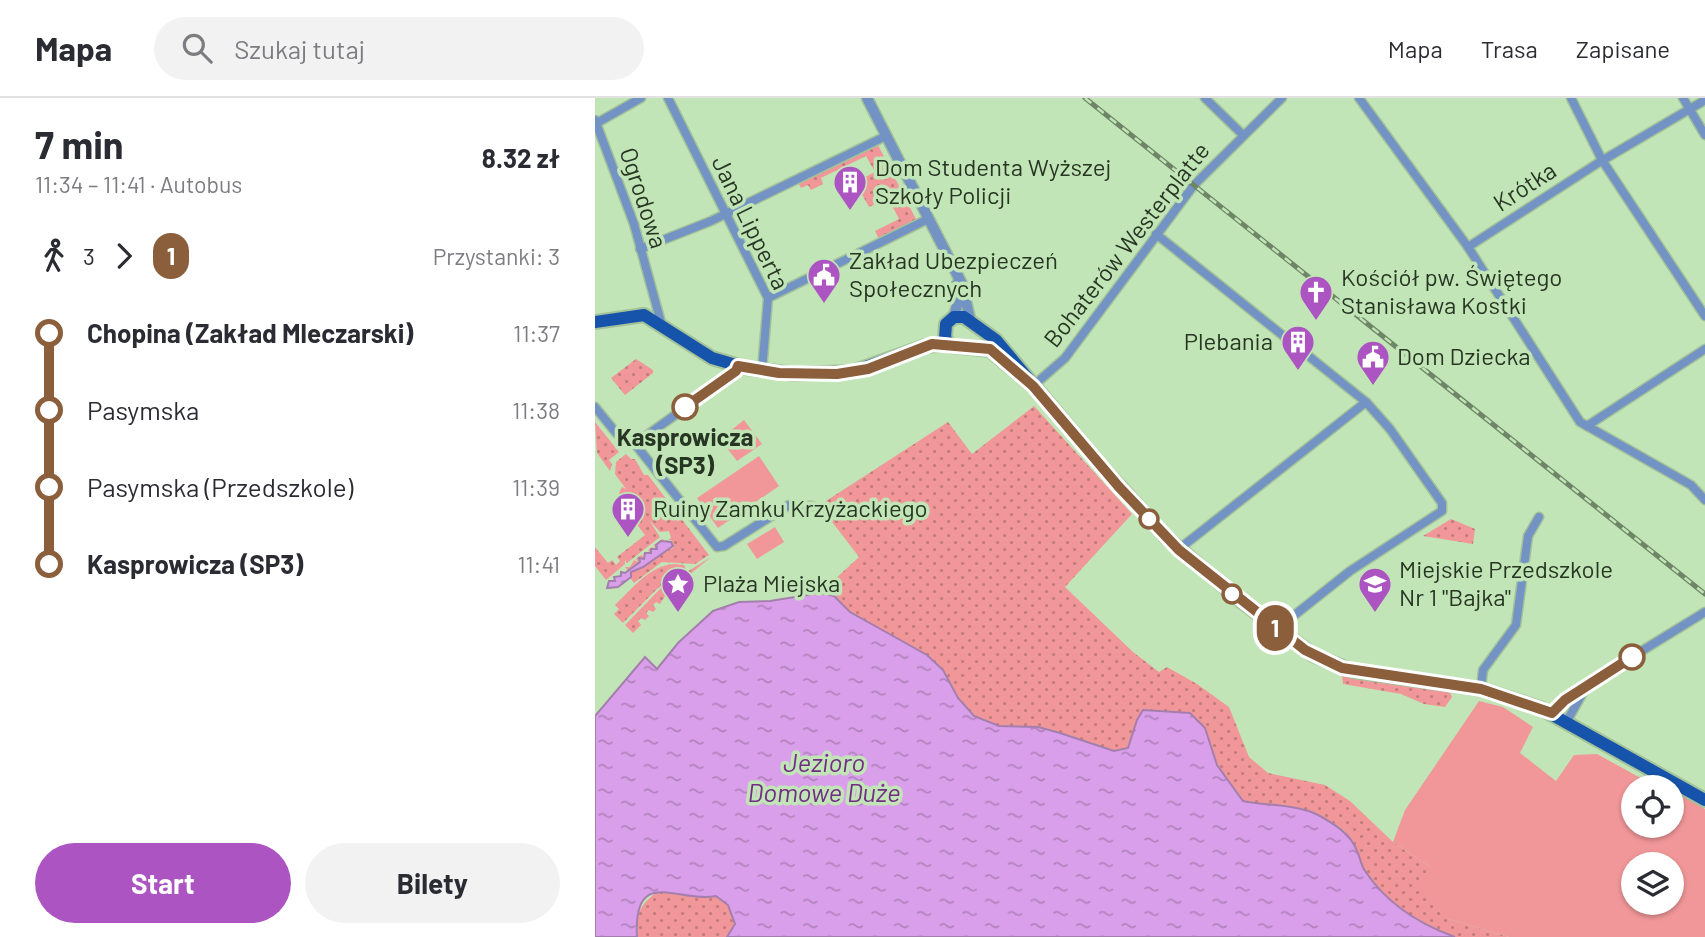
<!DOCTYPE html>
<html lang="pl">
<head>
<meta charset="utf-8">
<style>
	:root { --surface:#fff; --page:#f2f2f3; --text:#2b2b33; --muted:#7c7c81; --line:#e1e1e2; --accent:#ab54c2 }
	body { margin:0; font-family:Barlow,sans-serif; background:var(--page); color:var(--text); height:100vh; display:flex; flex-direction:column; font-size:26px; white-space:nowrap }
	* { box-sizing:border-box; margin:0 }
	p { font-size:23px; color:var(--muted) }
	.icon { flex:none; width:38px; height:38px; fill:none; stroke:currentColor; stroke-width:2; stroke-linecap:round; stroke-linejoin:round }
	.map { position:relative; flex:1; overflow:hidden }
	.panel { display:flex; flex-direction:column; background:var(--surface); width:595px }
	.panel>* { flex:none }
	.badge { padding:0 14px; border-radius:23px; font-size:24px; line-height:46px }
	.tools { position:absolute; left:1026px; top:677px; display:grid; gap:14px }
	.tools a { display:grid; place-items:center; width:63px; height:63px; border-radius:50%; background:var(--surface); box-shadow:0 2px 5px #0004; font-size:35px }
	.map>.badge { position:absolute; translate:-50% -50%; box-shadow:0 0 0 4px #fff }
	.legs { display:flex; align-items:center; gap:10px; height:77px; padding:0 35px; font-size:23px }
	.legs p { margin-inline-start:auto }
	.headline { display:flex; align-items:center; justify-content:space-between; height:119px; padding:0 35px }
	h1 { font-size:38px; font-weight:700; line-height:52px }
	.cta { display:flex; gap:14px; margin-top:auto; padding:14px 35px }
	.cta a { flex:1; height:80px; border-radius:42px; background:var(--accent); color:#fff; font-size:28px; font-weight:700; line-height:80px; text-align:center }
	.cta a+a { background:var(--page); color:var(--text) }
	ul { padding:0 35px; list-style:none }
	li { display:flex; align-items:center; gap:24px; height:77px; font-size:26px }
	li i { display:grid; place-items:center; width:10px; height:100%; margin:0 9px; background:currentColor }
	li i::after { content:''; width:18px; height:18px; margin:-9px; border:5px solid; border-radius:50%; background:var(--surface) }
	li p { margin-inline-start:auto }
	li:first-child i { background:linear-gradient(#0000 50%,currentColor 0) }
	li:last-child i { background:linear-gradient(currentColor 50%,#0000 0) }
	header { display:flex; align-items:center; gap:42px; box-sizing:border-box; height:98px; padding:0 35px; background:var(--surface); border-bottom:2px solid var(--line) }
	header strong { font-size:33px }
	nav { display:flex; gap:38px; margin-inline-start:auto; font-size:24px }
	.search { width:490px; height:63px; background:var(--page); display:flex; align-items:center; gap:18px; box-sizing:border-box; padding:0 24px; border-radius:38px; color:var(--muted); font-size:26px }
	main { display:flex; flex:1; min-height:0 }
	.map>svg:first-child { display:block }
	.grass { fill:url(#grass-dots) }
	.garden { fill:#f19799; fill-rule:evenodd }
	.water { fill:url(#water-ripples); stroke:#a47fae; stroke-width:2 }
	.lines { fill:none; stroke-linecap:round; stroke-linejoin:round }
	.minor-casing { stroke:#a3c299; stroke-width:11 }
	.tertiary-casing { stroke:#a3c299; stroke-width:13 }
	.primary-casing { stroke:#a3c299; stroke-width:16 }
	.minor { stroke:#7393c4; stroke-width:8 }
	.tertiary { stroke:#7393c4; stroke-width:10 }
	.primary { stroke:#1653ab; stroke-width:12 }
	.rail-casing { stroke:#6e8667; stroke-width:5 }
	.rail { stroke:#c2e5b7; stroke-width:2.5; stroke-dasharray:8; stroke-linecap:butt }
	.line-1-casing { stroke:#fff; stroke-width:16 }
	.line-1 { stroke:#8b5e3c; stroke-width:10 }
	.stop-1-dot { fill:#fff; stroke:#8b5e3c; stroke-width:3.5 }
	.labels { text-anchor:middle; stroke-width:7; stroke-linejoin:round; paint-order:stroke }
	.poi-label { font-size:24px; fill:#273523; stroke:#c2e5b7; text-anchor:start }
	.street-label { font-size:24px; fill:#273523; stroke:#c2e5b7 }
	.stop-label { font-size:24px; font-weight:bold; fill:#273523; stroke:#c2e5b7 }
	.water-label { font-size:26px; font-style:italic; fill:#722c84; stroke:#c2e5b7 }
</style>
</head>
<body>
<header>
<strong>Mapa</strong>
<div class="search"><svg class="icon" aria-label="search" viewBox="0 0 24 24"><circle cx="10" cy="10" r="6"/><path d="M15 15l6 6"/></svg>Szukaj tutaj</div>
<nav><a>Mapa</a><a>Trasa</a><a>Zapisane</a></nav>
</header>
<main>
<section class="panel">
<div class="headline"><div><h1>7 min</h1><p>11:34 – 11:41 · Autobus</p></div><b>8.32 zł</b></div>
<div class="legs"><svg class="icon" aria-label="walk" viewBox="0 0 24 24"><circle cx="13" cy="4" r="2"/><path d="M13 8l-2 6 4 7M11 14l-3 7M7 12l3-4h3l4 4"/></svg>3<svg class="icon" aria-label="forward" viewBox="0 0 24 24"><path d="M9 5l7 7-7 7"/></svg><b class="badge" style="background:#8b5e3c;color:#fff">1</b><p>Przystanki: 3</p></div>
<ul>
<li><i style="color:#8b5e3c"></i><b>Chopina (Zakład Mleczarski)</b><p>11:37</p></li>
<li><i style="color:#8b5e3c"></i><span>Pasymska</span><p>11:38</p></li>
<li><i style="color:#8b5e3c"></i><span>Pasymska (Przedszkole)</span><p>11:39</p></li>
<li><i style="color:#8b5e3c"></i><b>Kasprowicza (SP3)</b><p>11:41</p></li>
</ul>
<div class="cta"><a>Start</a><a>Bilety</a></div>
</section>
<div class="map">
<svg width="1110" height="839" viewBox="0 0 1110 839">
	<defs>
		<pattern id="grass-dots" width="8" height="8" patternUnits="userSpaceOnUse" patternTransform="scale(1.75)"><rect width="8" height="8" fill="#f19799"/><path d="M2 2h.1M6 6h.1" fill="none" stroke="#c37c7c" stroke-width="1.8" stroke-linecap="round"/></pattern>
		<pattern id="water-ripples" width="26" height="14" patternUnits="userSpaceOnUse" patternTransform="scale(1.75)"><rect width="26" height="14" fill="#da9fea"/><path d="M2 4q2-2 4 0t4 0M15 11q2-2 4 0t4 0" fill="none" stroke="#b182bd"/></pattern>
	</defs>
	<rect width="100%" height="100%" fill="#c2e5b7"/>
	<!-- grass -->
	<g class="grass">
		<polygon points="282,45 322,123 284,141 280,133 304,121 293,100 274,109 260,84 280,74 271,58 226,80 228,86 216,92 213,87 206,90 204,86"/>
		<polygon points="41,261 58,272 58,275 30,297 16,280"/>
		<path d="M439,308l98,108 -67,73 68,65 26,20 8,-5 30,17 32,23 20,50 19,16 57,12 25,16 43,41 39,26 17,51 60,18c-17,0 -36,0 -53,0 -35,-5 -76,-38 -93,-68 -7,-14 -8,-26 -19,-38 -28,-25 -66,-22 -101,-30l-26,-36 -12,-37 -91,23 -76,-24 -39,-1 -25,-10 -16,-18 -15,-28 -16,-15 -77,-43 -16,-16 -14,-3 39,-36 -33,-43v-13l122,-79 24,32z"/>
		<polygon points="0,324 24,354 14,362 17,366 15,373 2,355"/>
		<polygon points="31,356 36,361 40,361 49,377 53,377 114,457 100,466 67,464 39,485 35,480 36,474 79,449 76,442 66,442 61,447 62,451 59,453 55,451 56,455 33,473 30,469 35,469 39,462 43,464 41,461 46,457 50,459 48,455 55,455 53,452 57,449 60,451 59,447 67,441 72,443 76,440 74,433 65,434 54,422 65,439 32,465 30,462 30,466 11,482 0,468 0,449 13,465 17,462 21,467 25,463 22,459 50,437 25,405 29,401 24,395 27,389 31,391 20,376 21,364"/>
		<polygon points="856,421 880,431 878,446 828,438"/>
		<polygon points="116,459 72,495 65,506 61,504 58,507 61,511 58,514 54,512 51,515 54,518 50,522 46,520 43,523 46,527 38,535 30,527 66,490"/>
		<path d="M79,466l10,1 2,5 -29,19 -34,34 -9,-9 5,-5 -4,-4c16,-15 35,-40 59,-41z"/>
		<polygon points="747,578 854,592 857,599 850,609 829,606 806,596 748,586"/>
		<path d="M65,792c20,1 35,11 56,6l13,9 6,19 -8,13h-90c-2,-24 3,-33 23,-47z"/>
	</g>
	<!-- garden -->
	<g class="garden">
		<polygon points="149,322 167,346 142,363 125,341"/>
		<polygon points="164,358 184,388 123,430 102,400"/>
		<polygon points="180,429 189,444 162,461 152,446"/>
		<path d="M884,603l24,6 30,20 -13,26 36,28 18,-26 23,-1 60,33 -24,1v38h38l2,-36 32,19v128h-196l-60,-18 -28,-32 11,-19 -39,-26 12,-32zM1038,766h38v39h-38z"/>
	</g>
	<!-- water -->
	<g class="water">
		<polygon points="66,443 76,444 78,448 48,469 36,474 36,479 23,489 12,490 14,483 20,483 19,479 26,478 26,474 30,475 45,464 44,460 49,461 50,455 56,455 56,451 62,451 61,447"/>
		<path d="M225,495l14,3 16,16 77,43 16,15 15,28 16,18 25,10 39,1 22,6 54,18 14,-3 9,-28 6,-10 47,3 15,15 12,37 26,36c23,5 54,3 75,14 15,8 33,19 39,36 3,6 4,14 8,20 22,33 54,53 90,66h-728l8,-13 -7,-19 -12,-9c-36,8 -83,-32 -79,41h-42v-221l50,-59 12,12 21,-26 35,-32 26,-9 31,-1z"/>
	</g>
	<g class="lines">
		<defs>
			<g id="minor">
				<polyline points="73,0 173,200 167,273"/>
				<polyline points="610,0 647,36"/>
				<polyline points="764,0 873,149 985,324 1096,387 1110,402"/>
				<polyline points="976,0 1007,62 1110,218"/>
				<polyline points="1088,0 1110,37"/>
				<polyline points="0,22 39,126 67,228"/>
				<polyline points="0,26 46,0"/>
				<polyline points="561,136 771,304 795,331 847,405 847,413 755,473 682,531"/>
				<polyline points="873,149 1003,65 1110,2"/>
				<polyline points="45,151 116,123 291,38"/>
				<polyline points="173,200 333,121"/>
				<polyline points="438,288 470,260 599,87 687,0"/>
				<polyline points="0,309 22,336 36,341"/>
				<polyline points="992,328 1110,251"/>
				<polyline points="36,341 122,449 129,448 194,407 218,408"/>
				<polyline points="36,341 51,338 141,273 143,268"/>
				<polyline points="584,451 771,304"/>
				<polyline points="886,591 888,572 921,527 933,438 944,419"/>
				<polyline points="956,615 993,586 1110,514"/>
				<polyline points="972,623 991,589"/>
			</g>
			<g id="tertiary">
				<polyline points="272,0 367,186 375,221"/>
				<polyline points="359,219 364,199 362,186"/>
			</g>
			<g id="primary">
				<polyline points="0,224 49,217 117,260 151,270 200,276 257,274 330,248 353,246"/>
				<polyline points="438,288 395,252 356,248 350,240 351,226 359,219 369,219 401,242 506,368 572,440 646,503 718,557 758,573 886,591 945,610 1110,702"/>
			</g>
		</defs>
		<!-- minor casing -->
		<use href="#minor" class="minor-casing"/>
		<!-- tertiary casing -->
		<use href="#tertiary" class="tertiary-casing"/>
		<!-- primary casing -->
		<use href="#primary" class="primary-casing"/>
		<!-- minor -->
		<use href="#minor" class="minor"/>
		<!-- tertiary -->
		<use href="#tertiary" class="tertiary"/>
		<!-- primary -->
		<use href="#primary" class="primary"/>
		<defs>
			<polyline id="rail" points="490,0 1110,496"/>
		</defs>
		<!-- rail casing -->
		<use href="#rail" class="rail-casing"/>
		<!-- rail -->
		<use href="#rail" class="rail"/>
	</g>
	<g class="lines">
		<defs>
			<polyline id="line-1" points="90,309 141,273 143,268 184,275 242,276 273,271 337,246 395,251 438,288 524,389 584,452 710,552 747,570 886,591 957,615 970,602 1037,559"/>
		</defs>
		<!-- line-1 casing -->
		<use href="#line-1" class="line-1-casing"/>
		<!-- line-1 -->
		<use href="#line-1" class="line-1"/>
	</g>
	<!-- icons -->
	<defs>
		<symbol id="building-pin" viewBox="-11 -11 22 30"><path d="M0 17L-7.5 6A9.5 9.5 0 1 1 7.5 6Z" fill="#ab54c2" stroke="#c2e5b7"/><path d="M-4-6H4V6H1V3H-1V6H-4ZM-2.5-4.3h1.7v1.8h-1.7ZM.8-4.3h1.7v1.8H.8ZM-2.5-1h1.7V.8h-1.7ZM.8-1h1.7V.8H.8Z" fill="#fff"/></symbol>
		<symbol id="civic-pin" viewBox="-11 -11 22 30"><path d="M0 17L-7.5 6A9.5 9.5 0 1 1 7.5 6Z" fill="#ab54c2" stroke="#c2e5b7"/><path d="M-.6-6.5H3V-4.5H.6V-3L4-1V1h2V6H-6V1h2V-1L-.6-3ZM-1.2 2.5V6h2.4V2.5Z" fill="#fff"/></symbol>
		<symbol id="church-pin" viewBox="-11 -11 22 30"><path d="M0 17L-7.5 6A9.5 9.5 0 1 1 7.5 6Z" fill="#ab54c2" stroke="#c2e5b7"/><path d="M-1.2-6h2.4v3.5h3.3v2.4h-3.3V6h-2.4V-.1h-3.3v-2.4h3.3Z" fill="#fff"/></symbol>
		<symbol id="sight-pin" viewBox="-11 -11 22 30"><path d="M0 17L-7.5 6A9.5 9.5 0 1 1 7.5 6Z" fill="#ab54c2" stroke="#c2e5b7"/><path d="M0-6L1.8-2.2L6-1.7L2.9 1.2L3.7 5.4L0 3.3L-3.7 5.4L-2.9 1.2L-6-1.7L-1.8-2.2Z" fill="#fff"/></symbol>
		<symbol id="school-pin" viewBox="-11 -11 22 30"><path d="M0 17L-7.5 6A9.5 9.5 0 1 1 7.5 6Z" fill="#ab54c2" stroke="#c2e5b7"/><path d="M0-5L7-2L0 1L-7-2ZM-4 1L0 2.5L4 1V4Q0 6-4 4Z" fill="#fff"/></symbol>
	</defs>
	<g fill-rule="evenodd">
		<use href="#building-pin" x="236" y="65" width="38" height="52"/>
		<use href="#civic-pin" x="210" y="158" width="38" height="52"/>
		<use href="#church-pin" x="702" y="175" width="38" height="52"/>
		<use href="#building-pin" x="684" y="225" width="38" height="52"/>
		<use href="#civic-pin" x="759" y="240" width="38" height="52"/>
		<use href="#building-pin" x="14" y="392" width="38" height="52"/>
		<use href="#sight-pin" x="64" y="467" width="38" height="52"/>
		<use href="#school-pin" x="761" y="467" width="38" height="52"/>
	</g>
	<!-- markers -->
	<g class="stop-1-dot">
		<circle cx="90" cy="309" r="12"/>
		<circle cx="554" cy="421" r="9"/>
		<circle cx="637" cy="496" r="9"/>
		<circle cx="1037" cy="559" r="12"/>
	</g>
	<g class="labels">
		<!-- poi labels -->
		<g class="poi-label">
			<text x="280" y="78">Dom Studenta Wyższej<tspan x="280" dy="28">Szkoły Policji</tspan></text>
			<text x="254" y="171">Zakład Ubezpieczeń<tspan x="254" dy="28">Społecznych</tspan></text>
			<text x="746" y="188">Kościół pw. Świętego<tspan x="746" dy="28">Stanisława Kostki</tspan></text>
			<text x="678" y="252" text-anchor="end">Plebania</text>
			<text x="802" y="267">Dom Dziecka</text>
			<text x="58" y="419">Ruiny Zamku Krzyżackiego</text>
			<text x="804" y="480">Miejskie Przedszkole<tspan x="804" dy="28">Nr 1 "Bajka"</tspan></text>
			<text x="108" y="494">Plaża Miejska</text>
		</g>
		<!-- street labels -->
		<g class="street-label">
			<text transform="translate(930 89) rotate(-33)" y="8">Krótka</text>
			<text transform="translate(48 100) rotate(72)" y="8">Ogrodowa</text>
			<text transform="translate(155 125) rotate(64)" y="8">Jana Lipperta</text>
			<text transform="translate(532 147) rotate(-52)" y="8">Bohaterów Westerplatte</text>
		</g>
		<!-- stop labels -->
		<g class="stop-label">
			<text x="90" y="348">Kasprowicza<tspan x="90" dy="28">(SP3)</tspan></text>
		</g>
		<!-- water labels -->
		<g class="water-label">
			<text x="229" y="674">Jezioro<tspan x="229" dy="30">Domowe Duże</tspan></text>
		</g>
	</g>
</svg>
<div class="tools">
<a><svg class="icon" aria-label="locate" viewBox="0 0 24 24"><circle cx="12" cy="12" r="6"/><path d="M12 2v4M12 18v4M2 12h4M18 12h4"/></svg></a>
<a><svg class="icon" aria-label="layers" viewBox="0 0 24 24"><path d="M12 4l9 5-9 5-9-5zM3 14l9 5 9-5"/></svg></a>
</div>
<b class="badge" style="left:680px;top:530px;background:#8b5e3c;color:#fff">1</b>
</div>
</main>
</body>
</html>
